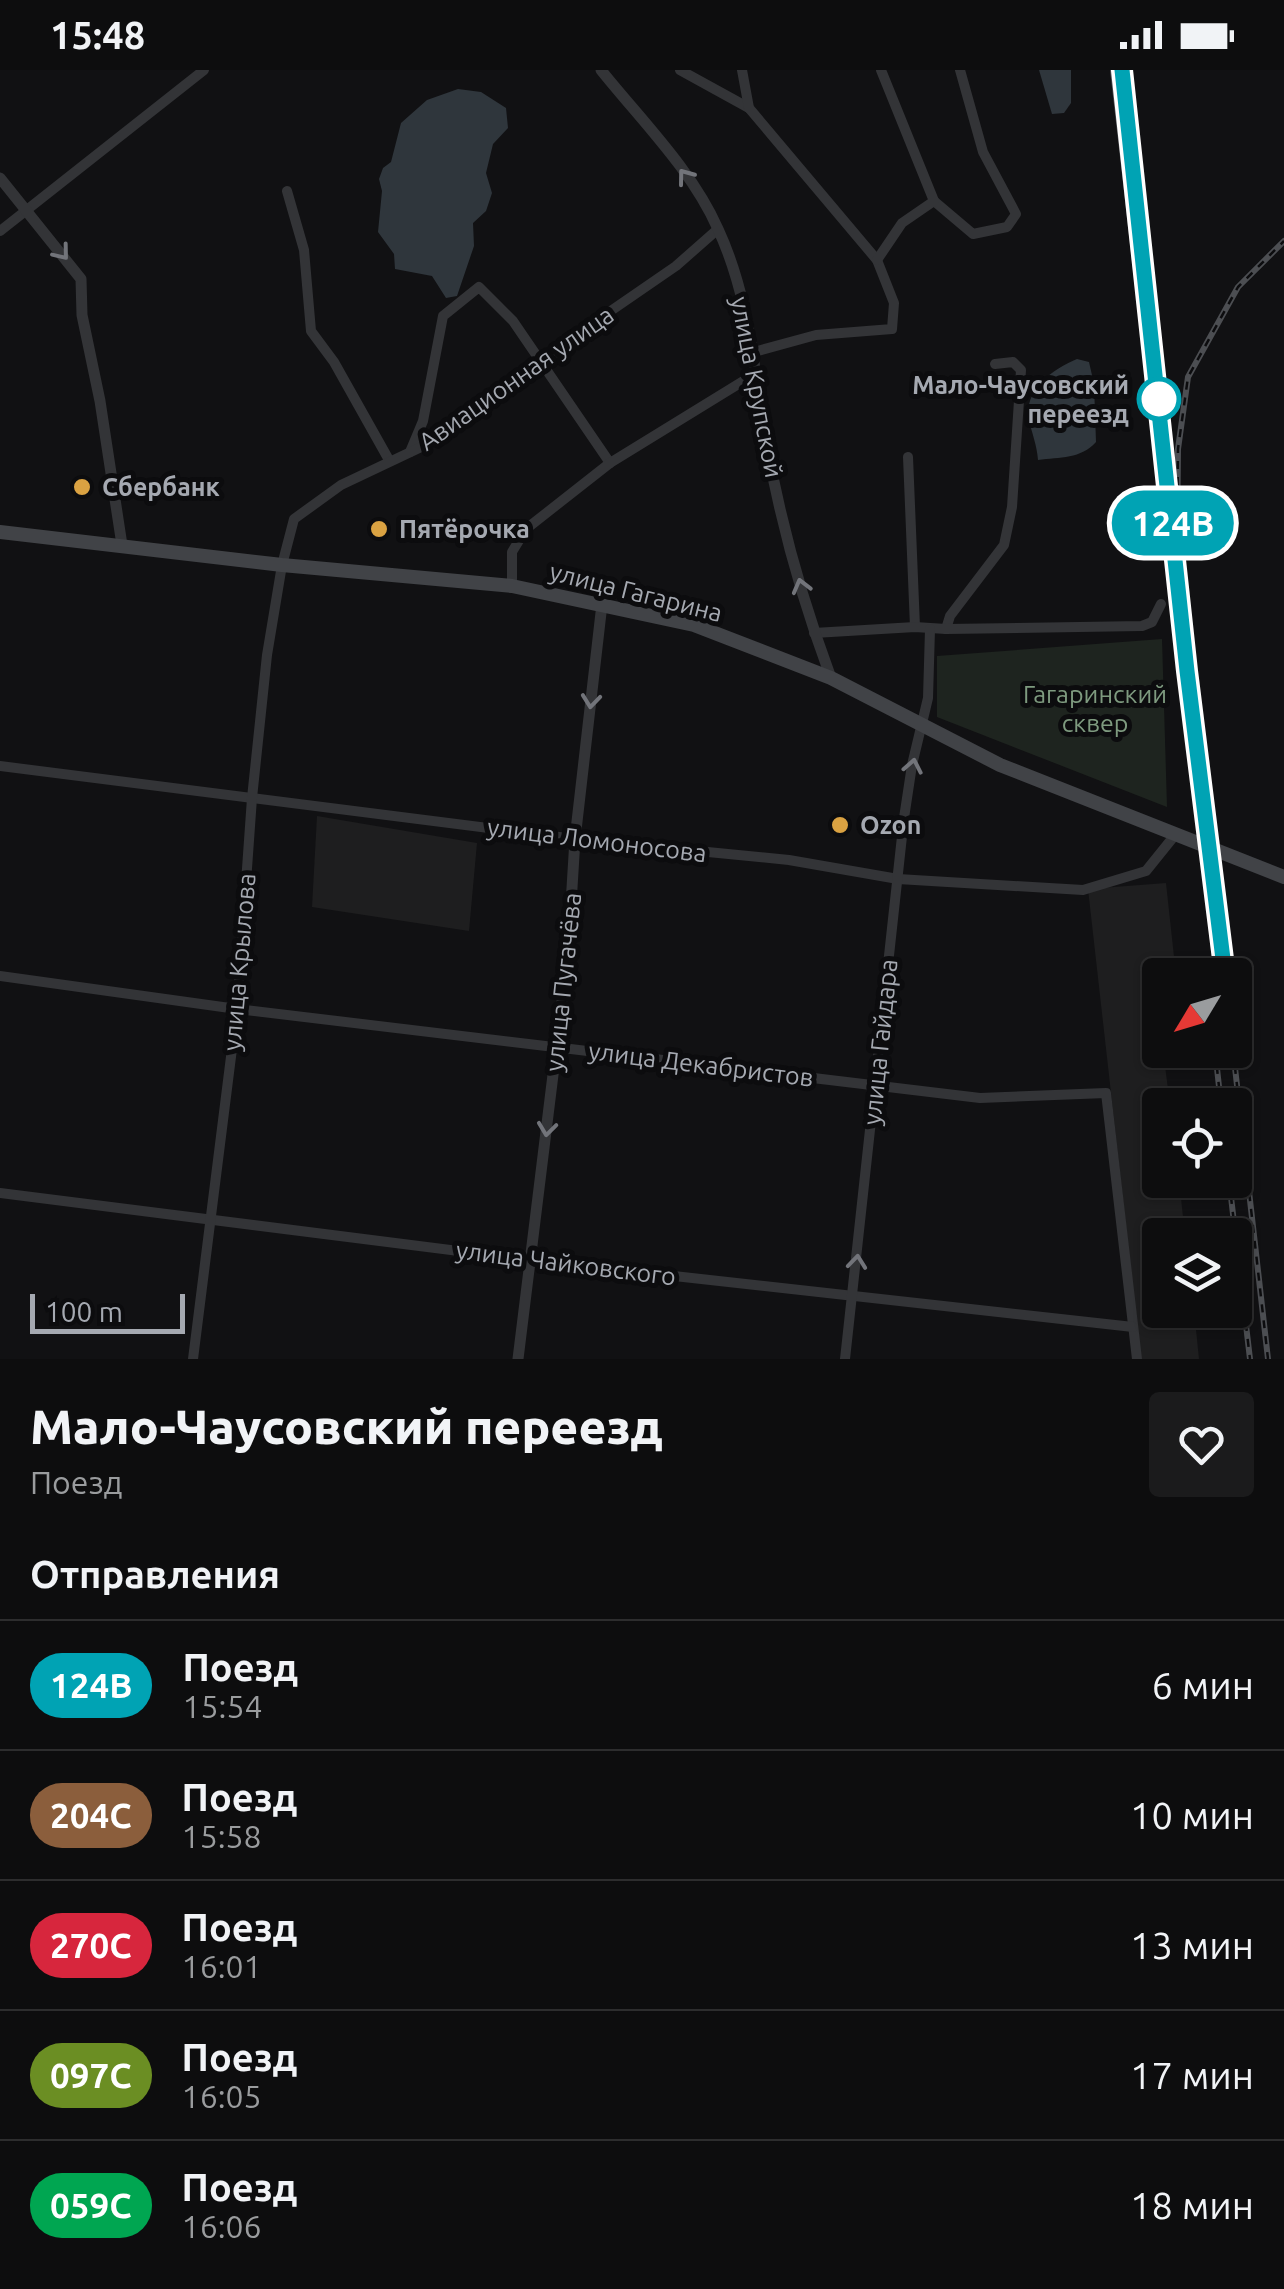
<!DOCTYPE html>
<html lang="ru">
<head>
<meta charset="utf-8">
<style>
	:root { --surface:#0d0d0e; --page:#1b1b1c; --text:#f1f3f6; --muted:#9a9c9e; --line:#2d2d2e }
	body { margin:0; font-family:Ubuntu,sans-serif; background:var(--page); color:var(--text); height:100vh; display:flex; flex-direction:column; font-size:38px; white-space:nowrap }
	* { box-sizing:border-box; margin:0 }
	p { font-size:32px; color:var(--muted) }
	.icon { flex:none; width:55px; height:55px; fill:none; stroke:currentColor; stroke-width:2; stroke-linecap:round; stroke-linejoin:round }
	.map { position:relative; height:1289px; overflow:hidden }
	.panel { display:flex; flex-direction:column; background:var(--surface); flex:1 }
	.panel>* { flex:none }
	.badge { padding:0 20px; border-radius:32px; font-size:35px; line-height:65px }
	.needle { width:65px; rotate:232deg }
	.tools { position:absolute; left:1142px; top:888px; display:grid; gap:20px }
	.tools a { display:grid; place-items:center; width:110px; height:110px; border-radius:10px; background:var(--surface); box-shadow:0 2px 8px #0004,0 0 0 2px var(--line); font-size:50px }
	.scale { position:absolute; left:30px; bottom:25px; width:155px; box-sizing:border-box; padding-left:10px; border:5px solid #a5a9b1; border-top:0; font-size:28px; line-height:35px; white-space:nowrap; color:#a5a9b1; -webkit-text-stroke:8px #0c0c0e; paint-order:stroke }
	.map>.badge { position:absolute; translate:-50% -50%; box-shadow:0 0 0 5px #fff }
	h2 { padding:0 30px; font-size:38px; line-height:90px }
	.round { display:grid; place-items:center; flex:none; width:105px; height:105px; border-radius:10px; background:var(--page) }
	.headline { display:flex; align-items:center; justify-content:space-between; height:170px; padding:0 30px }
	h1 { font-size:48px; font-weight:800; line-height:75px }
	ul { padding:0; list-style:none }
	li { display:flex; align-items:center; gap:30px; height:130px; padding:0 30px; border-top:2px solid var(--line) }
	li div { flex:1 }
	li b { display:block; font-size:38px }
	li em { font-style:normal }
	li .badge { min-width:110px; font-weight:700; text-align:center }
	.status { display:flex; justify-content:space-between; align-items:center; height:70px; padding:0 50px; background:var(--surface); direction:ltr }
	.status svg { height:28px; fill:currentColor }
	.map>svg:first-child { display:block }
	.built { fill:#1e1e1f }
	.green { fill:#1e241f }
	.water { fill:#2f363c }
	.lines { fill:none; stroke-linecap:round; stroke-linejoin:round }
	.minor { stroke:#333437; stroke-width:10 }
	.tertiary { stroke:#333437; stroke-width:11 }
	.secondary { stroke:#414347; stroke-width:14 }
	.rail-casing { stroke:#4c4e52; stroke-width:6 }
	.rail { stroke:#0c0c0e; stroke-width:2.5; stroke-dasharray:8; stroke-linecap:butt }
	.oneway { stroke:#72747a }
	.line-casing { stroke:#fff; stroke-width:22 }
	.line { stroke:#00a3b4; stroke-width:15 }
	.stop-dot { fill:#fff; stroke:#00a3b4; stroke-width:5 }
	.poi-dot { fill:#daa242; stroke:#0c0c0e; stroke-width:4 }
	.labels { text-anchor:middle; stroke-width:10; stroke-linejoin:round; paint-order:stroke }
	.street-label { font-size:25px; fill:#a5a9b1; stroke:#0c0c0e }
	.stop-label { font-size:25px; font-weight:bold; fill:#a5a9b1; stroke:#0c0c0e; text-anchor:end }
	.poi-label { font-size:25px; font-weight:bold; fill:#a5a9b1; stroke:#0c0c0e; text-anchor:start }
	.park-label { font-size:25px; fill:#7e9a7f; stroke:#0c0c0e }
</style>
</head>
<body>
<div class="status"><b>15:48</b><svg viewBox="0 0 49 12"><path d="M0 12V9h3v3zM5 12V6h3v6zM10 12V3h3v9zM15 12V0h3v12zM26 1h20v11H26zM47 4h2v5h-2z"/></svg></div>
<div class="map">
<svg width="1284" height="1289" viewBox="0 0 1284 1289">
	<rect width="100%" height="100%" fill="#111113"/>
	<!-- built -->
	<g class="built">
		<polygon points="317,746 477,773 469,861 312,837"/>
		<polygon points="1166,813 1176,905 1160,905 1160,980 1163,980 1170,1035 1160,1035 1160,1110 1179,1110 1185,1165 1160,1165 1160,1240 1194,1240 1199,1289 1141,1289 1088,819"/>
	</g>
	<!-- green -->
	<polygon class="green" points="1162,569 1167,737 937,647 937,586"/>
	<!-- water -->
	<g class="water">
		<polygon points="1039,0 1071,0 1071,33 1064,43 1052,44"/>
		<polygon points="458,19 481,22 506,38 508,58 493,74 486,103 492,123 486,141 473,153 474,176 457,226 446,228 432,206 395,199 394,184 378,162 382,121 379,109 383,98 391,92 401,53 427,30"/>
		<path d="M1077,289l12,3 5,22 2,58c-15,17 -36,15 -58,18 -1,-15 -6,-26 -9,-40 -6,-30 24,-51 48,-61z"/>
	</g>
	<g class="lines">
		<!-- minor -->
		<g class="minor">
			<polyline points="680,0 749,38"/>
			<polyline points="742,0 749,38 877,190 894,233 892,259 816,265 754,282"/>
			<polyline points="287,121 304,180 311,261 334,292 389,390"/>
			<polyline points="934,131 973,164 1007,157 1016,144 983,82 960,0"/>
			<polyline points="0,161 204,0"/>
			<polyline points="877,190 902,153 934,131 881,0"/>
			<polyline points="410,382 423,351 443,246 479,217 513,251 610,393"/>
			<polyline points="908,387 915,557"/>
			<polyline points="512,516 512,482 526,459 610,393 758,302"/>
			<polyline points="946,559 950,546 1004,475 1012,437 1021,300 1013,292 995,294"/>
			<polyline points="814,563 915,557 946,559 1142,556 1152,552 1161,534"/>
			<polyline points="0,696 575,769 789,790 898,809 1083,820 1146,801 1175,765"/>
			<polyline points="0,906 237,939 980,1028 1106,1023 1137,1289"/>
			<polyline points="0,1123 530,1190 1133,1257"/>
			<polyline points="193,1289 237,939 252,728 267,585 282,495 294,449 341,415 436,370 538,291 676,196 718,159"/>
			<polyline points="845,1289 904,748 912,695 928,628 930,559"/>
		</g>
		<!-- tertiary -->
		<g class="tertiary">
			<path d="M601,0c40,50 91,100 117,159 33,71 36,147 50,222 14,77 36,154 63,227"/>
			<polyline points="0,108 81,209 82,245 100,331 122,475"/>
			<polyline points="518,1289 568,883 575,769 602,534"/>
		</g>
		<!-- secondary -->
		<polyline class="secondary" points="0,462 282,495 512,516 694,555 831,608 1000,695 1284,807"/>
		<defs>
			<g id="rail">
				<polyline points="1113,0 1217,905"/>
				<polyline points="1177,479 1178,379 1188,307 1238,217 1284,171"/>
				<polyline points="1215,980 1221,1035"/>
				<polyline points="1233,980 1268,1289"/>
				<polyline points="1229,1110 1250,1289"/>
			</g>
		</defs>
		<!-- rail casing -->
		<use href="#rail" class="rail-casing"/>
		<!-- rail -->
		<use href="#rail" class="rail"/>
	</g>
	<!-- one-way arrows -->
	<defs><path id="oneway-chevron" d="M-2-3.5L2.5 0L-2 3.5" fill="none" stroke-width="1.6" stroke-linecap="round" stroke-linejoin="round" transform="scale(2.5)"/></defs>
	<g class="oneway">
		<use href="#oneway-chevron" transform="translate(685 106) rotate(-127)"/>
		<use href="#oneway-chevron" transform="translate(62 183) rotate(51)"/>
		<use href="#oneway-chevron" transform="translate(801 516) rotate(-105)"/>
		<use href="#oneway-chevron" transform="translate(591 631) rotate(96)"/>
		<use href="#oneway-chevron" transform="translate(913 696) rotate(-79)"/>
		<use href="#oneway-chevron" transform="translate(547 1059) rotate(97)"/>
		<use href="#oneway-chevron" transform="translate(857 1192) rotate(-84)"/>
	</g>
	<g class="lines">
		<defs>
			<polyline id="line" points="1122,0 1187,601 1225,905"/>
		</defs>
		<!-- line casing -->
		<use href="#line" class="line-casing"/>
		<!-- line -->
		<use href="#line" class="line"/>
	</g>
	<!-- markers -->
	<circle class="stop-dot" cx="1159" cy="329" r="20"/>
	<g class="poi-dot">
		<circle cx="82" cy="417" r="10"/>
		<circle cx="379" cy="459" r="10"/>
		<circle cx="840" cy="755" r="10"/>
	</g>
	<g class="labels">
		<!-- street labels -->
		<g class="street-label">
			<text transform="translate(516 308) rotate(-35)" y="9">Авиационная улица</text>
			<text transform="translate(757 317) rotate(79)" y="9">улица Крупской</text>
			<text transform="translate(636 522) rotate(14)" y="9">улица Гагарина</text>
			<text transform="translate(597 770) rotate(7)" y="9">улица Ломоносова</text>
			<text transform="translate(239 892) rotate(-85)" y="9">улица Крылова</text>
			<text transform="translate(563 912) rotate(-84)" y="9">улица Пугачёва</text>
			<text transform="translate(880 972) rotate(-84)" y="9">улица Гайдара</text>
			<text transform="translate(701 994) rotate(7)" y="9">улица Декабристов</text>
			<text transform="translate(566 1193) rotate(7)" y="9">улица Чайковского</text>
		</g>
		<!-- stop labels -->
		<g class="stop-label">
			<text x="1129" y="324">Мало-Чаусовский<tspan x="1129" dy="29">переезд</tspan></text>
		</g>
		<!-- poi labels -->
		<g class="poi-label">
			<text x="102" y="426">Сбербанк</text>
			<text x="399" y="468">Пятёрочка</text>
			<text x="860" y="764">Ozon</text>
		</g>
		<!-- park labels -->
		<g class="park-label">
			<text x="1095" y="633">Гагаринский<tspan x="1095" dy="29">сквер</tspan></text>
		</g>
	</g>
</svg>
<div class="tools">
<a><svg class="needle" viewBox="-14 -14 28 28"><path d="M0-13l5 13h-10z" fill="#e53935"/><path d="M0 13l5-13h-10z" fill="#9a9c9e"/></svg></a>
<a><svg class="icon" aria-label="locate" viewBox="0 0 24 24"><circle cx="12" cy="12" r="6"/><path d="M12 2v4M12 18v4M2 12h4M18 12h4"/></svg></a>
<a><svg class="icon" aria-label="layers" viewBox="0 0 24 24"><path d="M12 4l9 5-9 5-9-5zM3 14l9 5 9-5"/></svg></a>
</div>
<div class="scale">100 m</div>
<b class="badge" style="left:1173px;top:453px;background:#00a3b4;color:#fff">124В</b>
</div>
<section class="panel">
<div class="headline"><div><h1>Мало-Чаусовский переезд</h1><p>Поезд</p></div><a class="round"><svg class="icon" aria-label="heart" viewBox="0 0 24 24"><path d="M12 20l-8-8c-3-5 5-10 8-4 3-6 11-1 8 4z"/></svg></a></div>
<h2>Отправления</h2>
<ul>
<li><span class="badge" style="background:#00a3b4;color:#fff">124В</span><div><b>Поезд</b><p>15:54</p></div><em>6 мин</em></li>
<li><span class="badge" style="background:#8b5e3c;color:#fff">204С</span><div><b>Поезд</b><p>15:58</p></div><em>10 мин</em></li>
<li><span class="badge" style="background:#d7263d;color:#fff">270С</span><div><b>Поезд</b><p>16:01</p></div><em>13 мин</em></li>
<li><span class="badge" style="background:#6b8e23;color:#fff">097С</span><div><b>Поезд</b><p>16:05</p></div><em>17 мин</em></li>
<li><span class="badge" style="background:#00a651;color:#fff">059С</span><div><b>Поезд</b><p>16:06</p></div><em>18 мин</em></li>
</ul>
</section>
</body>
</html>
